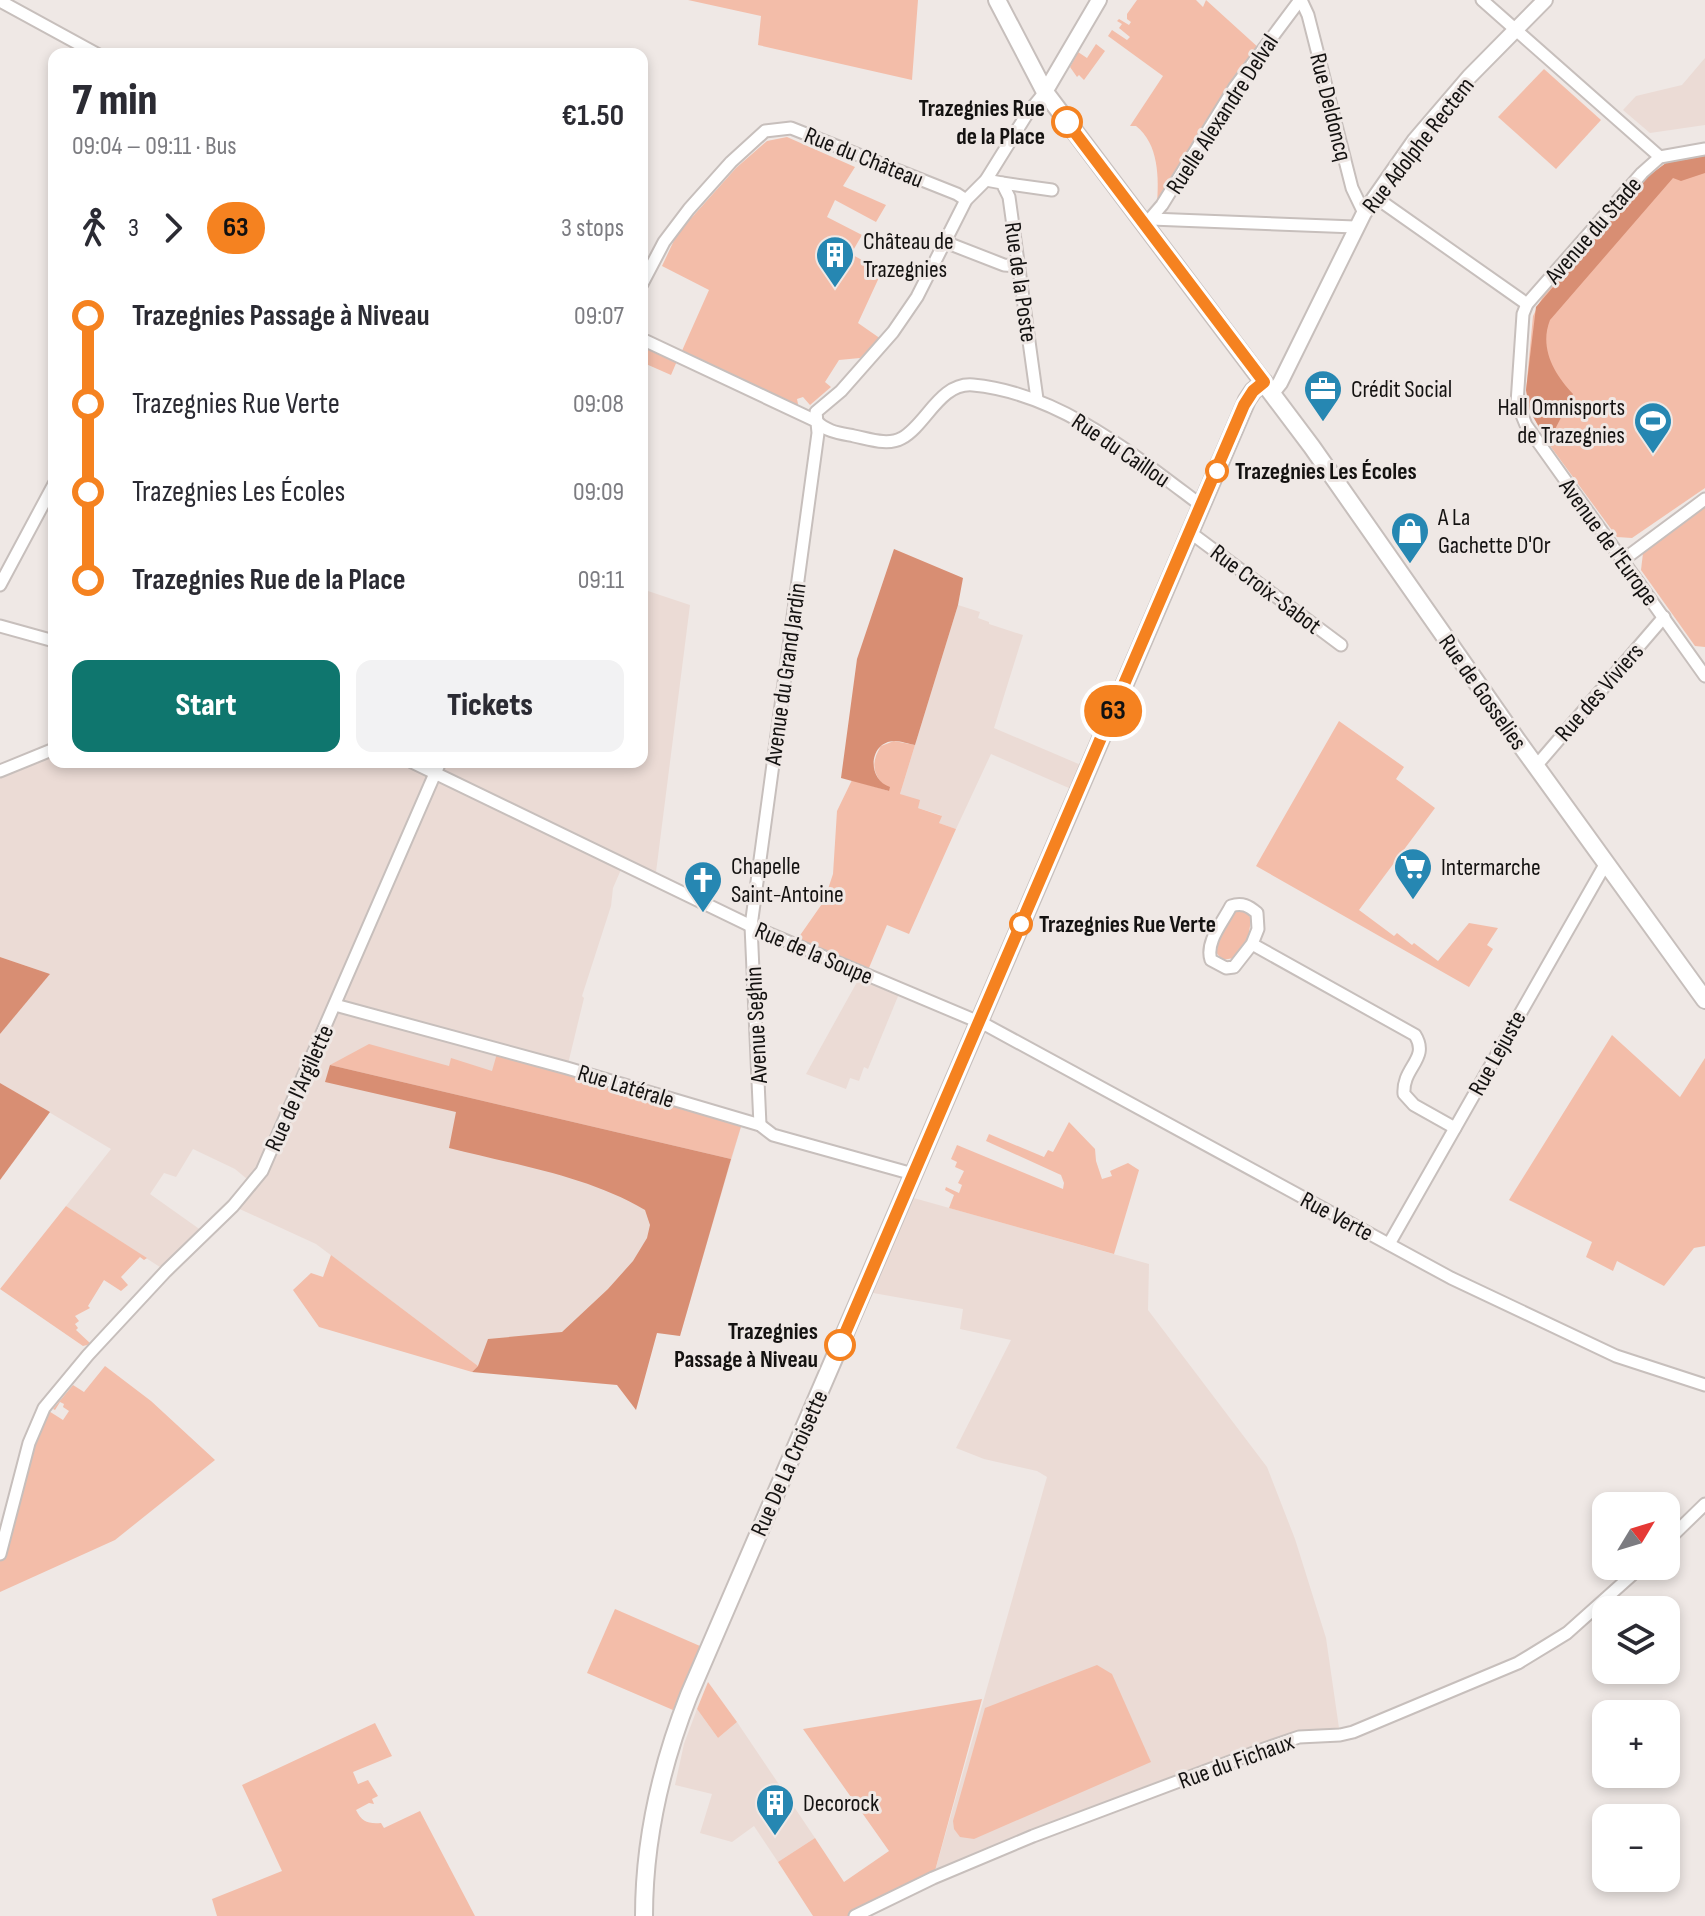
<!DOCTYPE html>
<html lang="en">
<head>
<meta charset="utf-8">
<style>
	:root { --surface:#fff; --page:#f2f2f3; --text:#2b2b33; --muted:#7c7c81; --accent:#0f766e }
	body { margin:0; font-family:"Sofia Sans Condensed",sans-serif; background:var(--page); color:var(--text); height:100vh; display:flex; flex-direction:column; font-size:30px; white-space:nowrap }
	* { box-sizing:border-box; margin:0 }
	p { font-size:26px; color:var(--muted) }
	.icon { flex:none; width:44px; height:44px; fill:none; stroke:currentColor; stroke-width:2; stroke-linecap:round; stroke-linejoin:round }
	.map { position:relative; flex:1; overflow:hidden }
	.side { position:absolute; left:48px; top:48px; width:600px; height:720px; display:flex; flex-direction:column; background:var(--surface); border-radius:16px; box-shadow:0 4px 12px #0003 }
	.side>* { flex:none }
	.badge { padding:0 16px; border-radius:26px; font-size:28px; line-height:52px }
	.needle { width:52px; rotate:52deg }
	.controls { position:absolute; left:1592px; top:1492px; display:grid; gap:16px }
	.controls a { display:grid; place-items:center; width:88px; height:88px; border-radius:16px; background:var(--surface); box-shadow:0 4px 12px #0003; font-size:40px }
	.map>.badge { position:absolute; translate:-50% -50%; box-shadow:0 0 0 4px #fff }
	.legs { display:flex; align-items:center; gap:12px; height:88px; padding:0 24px; font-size:26px }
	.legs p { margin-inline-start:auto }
	.headline { display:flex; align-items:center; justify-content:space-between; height:136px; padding:0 24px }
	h1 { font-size:44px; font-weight:800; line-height:60px }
	.primary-button { display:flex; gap:16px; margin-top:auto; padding:16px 24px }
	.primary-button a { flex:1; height:92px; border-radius:16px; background:var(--accent); color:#fff; font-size:32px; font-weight:800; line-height:92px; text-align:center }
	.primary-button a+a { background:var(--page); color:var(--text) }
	ul { padding:0 24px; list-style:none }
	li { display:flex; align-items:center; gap:28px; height:88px; font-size:30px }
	li i { display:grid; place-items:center; width:12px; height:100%; margin:0 10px; background:currentColor }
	li i::after { content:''; width:20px; height:20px; margin:-10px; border:6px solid; border-radius:50%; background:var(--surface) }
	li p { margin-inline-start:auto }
	li:first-child i { background:linear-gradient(#0000 50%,currentColor 0) }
	li:last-child i { background:linear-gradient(currentColor 50%,#0000 0) }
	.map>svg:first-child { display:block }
	.built { fill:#ebdbd5 }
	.green { fill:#f3bda9 }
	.forest { fill:#d88e73 }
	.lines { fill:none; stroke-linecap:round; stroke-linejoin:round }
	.minor-casing { stroke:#c7bfbc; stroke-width:15 }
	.tertiary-casing { stroke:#c7bfbc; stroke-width:18 }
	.secondary-casing { stroke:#c7bfbc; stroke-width:20 }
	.minor { stroke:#fff; stroke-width:11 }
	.tertiary { stroke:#fff; stroke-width:14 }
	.secondary { stroke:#fff; stroke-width:16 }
	.line-1-casing { stroke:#fff; stroke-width:18 }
	.line-1 { stroke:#f58220; stroke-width:12 }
	.stop-1-dot { fill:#fff; stroke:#f58220; stroke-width:4 }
	.labels { text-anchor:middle; stroke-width:6; stroke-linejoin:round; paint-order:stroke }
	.street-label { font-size:24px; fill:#141211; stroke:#efe8e5 }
	.stop-label { font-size:24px; font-weight:bold; fill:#141211; stroke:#efe8e5; text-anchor:end }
	.poi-label { font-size:24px; fill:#141211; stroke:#efe8e5; text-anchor:start }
</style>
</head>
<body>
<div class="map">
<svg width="1705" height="1916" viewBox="0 0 1705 1916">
	<rect width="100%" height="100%" fill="#efe8e5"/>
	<!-- built -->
	<g class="built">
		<polygon points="1705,58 1705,125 1650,133 1623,110 1636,96 1682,85"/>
		<polygon points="642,589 690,605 655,880 623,865 613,888 611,906 582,996 584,998 567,1068 743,1120 680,1336 657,1332 478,1366 316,1244 233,1206 253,1184 235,1169 193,1149 176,1177 164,1173 150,1194 205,1233 166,1271 66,1206 111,1149 0,1083 0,1034 50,974 0,957 0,771 54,749 54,762 642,762"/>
		<polygon points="958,605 980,612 978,618 989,622 989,624 1023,635 994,728 1088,768 1078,792 991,754 956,829 939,823 941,815 918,808 900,794"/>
		<polygon points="862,973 901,989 868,1069 864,1067 859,1081 850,1078 846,1089 806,1074"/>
		<polygon points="903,1195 1149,1264 1148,1310 1267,1467 1295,1539 1326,1638 1340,1735 1299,1737 933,1878 1047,1477 1037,1471 984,1459 956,1448 1011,1340 960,1329 963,1309 862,1291"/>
		<polygon points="697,1709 718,1738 737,1722 815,1838 778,1862 754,1826 732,1842 700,1833 712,1794 675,1785 684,1744"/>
	</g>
	<!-- green -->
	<g class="green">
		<polygon points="688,0 918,0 912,80 758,45 761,16"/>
		<path d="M1137,0h59l7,7 3,-7 54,49 -103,156c2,-27 2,-61 -21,-79h-6l33,-50 -55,-40 4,-6 15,10 3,-3 -11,-9 3,-4 -5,-3 2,-2 10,6 2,-3 -4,-3v-5z"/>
		<polygon points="1096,44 1105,51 1084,80 1079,75 1077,77 1070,67 1078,52 1087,58"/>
		<polygon points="1544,69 1601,120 1556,169 1498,117"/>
		<polygon points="787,137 855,167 843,186 886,205 876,222 835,200 827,217 862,235 851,254 882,271 858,323 881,339 860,358 839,360 825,382 831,387 810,405 803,397 797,399 799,409 681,353 709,290 662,266 677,234 736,168 767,141"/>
		<polygon points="1705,156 1705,488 1632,538 1617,537 1548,443 1530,411 1526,390 1533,316 1544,294 1646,178 1666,163"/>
		<polygon points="642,346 677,361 671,375 646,364 647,360 642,357"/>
		<polygon points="1705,507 1705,647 1695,646 1641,570 1643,553"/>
		<polygon points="1339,721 1404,767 1396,779 1435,808 1359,910 1394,936 1397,933 1412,945 1414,943 1438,961 1469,923 1498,928 1487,945 1493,949 1469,987 1256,866"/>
		<path d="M894,741l21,4 -15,49 20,6 -2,8 24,8 -3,7 17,6 -47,105 -22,-9 -21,50 -72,-31 30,-43 9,-27 4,-63 15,-31 37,11c-15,-15 -20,-26 -8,-45z"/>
		<path d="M1240,909l7,2 4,8 -3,21 -14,18 -12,2 -6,-8c1,-14 10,-37 24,-43z"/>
		<polygon points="1612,1035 1680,1097 1705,1058 1705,1246 1694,1248 1664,1286 1617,1261 1613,1271 1586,1257 1592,1242 1509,1200"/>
		<polygon points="369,1044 449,1066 451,1058 492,1071 498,1050 743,1120 731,1159 330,1065"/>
		<polygon points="1069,1122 1095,1149 1096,1161 1102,1179 1112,1176 1110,1171 1128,1163 1139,1170 1114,1254 949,1208 954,1195 945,1190 946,1187 959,1193 962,1185 958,1183 964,1171 955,1167 957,1162 951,1159 957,1145 1063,1189 1064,1183 1061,1175 986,1141 989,1134 1044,1157 1048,1150 1053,1152"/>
		<polygon points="66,1206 147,1258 144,1260 140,1257 121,1277 128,1285 121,1291 104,1280 88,1306 90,1308 75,1316 79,1321 75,1324 78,1328 76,1330 91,1344 83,1346 0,1289"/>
		<polygon points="331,1255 478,1366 472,1372 319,1327 293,1290 311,1273 323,1277"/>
		<polygon points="105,1366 151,1401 215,1460 115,1540 0,1592 0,1554 44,1408 63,1420 69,1411 63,1407 64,1404 60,1402 55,1410 53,1409 73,1385 84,1392"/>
		<polygon points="615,1609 700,1646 673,1710 587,1673"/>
		<polygon points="1097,1665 1112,1674 1151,1762 974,1839 960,1837 954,1829 953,1821 985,1708"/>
		<polygon points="708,1682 737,1722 718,1738 697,1709"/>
		<polygon points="982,1699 933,1878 855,1916 813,1916 778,1862 815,1838 844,1882 889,1851 803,1729"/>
		<path d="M375,1723l17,33 -39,16 5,12 10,-4 10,16 -6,3 2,5 -5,-1 -13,7c6,12 12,14 25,13l3,5 36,-17 55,105h-258l-5,-17 70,-28 -40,-86z"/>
	</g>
	<!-- forest -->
	<g class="forest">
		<path d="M1705,156v17l-24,8 -8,-3 -123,142c-11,28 4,54 23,74l-25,49 -18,-32 -4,-21 10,-83 110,-129 20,-15z"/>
		<path d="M894,549l69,29 -5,27 -43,140c-6,-1 -14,-4 -20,-4 -26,0 -29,38 -5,46l-1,4 -48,-13 16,-119z"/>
		<polygon points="0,957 50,974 0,1034"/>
		<path d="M330,1065l401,94 -51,177 -23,-3 -21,77 -19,-25 -145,-13 6,-6 10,-27 74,-7 46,-43 25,-28 14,-23 3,-13 -5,-15c-59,-35 -130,-45 -196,-62l7,-36 -131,-30z"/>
		<polygon points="0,1083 50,1112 0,1180"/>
	</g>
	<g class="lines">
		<defs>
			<g id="minor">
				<polyline points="1301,0 1308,15 1352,188 1364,213"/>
				<polyline points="1482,0 1660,157"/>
				<polyline points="0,1 97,54"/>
				<polyline points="1705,149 1660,157 1642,173 1527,304 1523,314 1517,403 1526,425 1705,676"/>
				<polyline points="986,180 1002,183 1009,197 1037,399"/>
				<polyline points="1002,183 1052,190"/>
				<polyline points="1375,197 1527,304"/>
				<polyline points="1151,219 1355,227"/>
				<polyline points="1144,226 1162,205 1235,87 1300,0"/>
				<polyline points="945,242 1004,265 1019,266"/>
				<polyline points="642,284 664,242 689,209 731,162 765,131 791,128 957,194 966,200"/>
				<path d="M646,341l170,80c11,11 23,12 38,15 15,3 34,10 48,2 24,-13 38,-56 71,-53 86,8 161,70 229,121"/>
				<polyline points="1191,533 1341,645"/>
				<polyline points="1623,560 1705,499"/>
				<polyline points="0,585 54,484"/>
				<polyline points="0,626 54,641"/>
				<polyline points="412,762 751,926 986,1025 1451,1278 1616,1356 1705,1385"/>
				<polyline points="1536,766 1664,617"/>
				<polyline points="0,771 54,749"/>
				<path d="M1252,944l6,-15 -1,-16c-8,-7 -15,-11 -26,-7 -8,16 -26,36 -20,54l15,8 8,-1 18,-23 163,91c15,24 -13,32 -11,59l10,11 41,23"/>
				<polyline points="335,1005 567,1068 760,1125 773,1135 913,1174"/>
				<polyline points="760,1125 751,926 818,433 816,412 841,391 893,332 917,297 966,200 986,180 1027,114 1045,92"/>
				<polyline points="1389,1244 1606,863"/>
				<polyline points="1666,1542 1705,1504"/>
				<polyline points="0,1554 29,1443 44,1408 88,1355 166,1271 233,1206 262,1171 440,762"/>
				<polyline points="855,1916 933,1878 1033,1836 1267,1748 1299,1737 1340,1735 1353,1732 1518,1663 1567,1633 1642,1566"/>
			</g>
			<g id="tertiary">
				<polyline points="1045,92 1099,0"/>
				<polyline points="1272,393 1280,383 1364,213 1415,140 1469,77 1545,0"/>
			</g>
			<g id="secondary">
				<polyline points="997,0 1045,92 1312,447 1517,740 1705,1000"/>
				<path d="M644,1916c0,-76 17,-150 45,-221l558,-1295 6,-9 11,-9"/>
			</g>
		</defs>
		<!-- minor casing -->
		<use href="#minor" class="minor-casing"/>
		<!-- tertiary casing -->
		<use href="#tertiary" class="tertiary-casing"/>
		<!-- secondary casing -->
		<use href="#secondary" class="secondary-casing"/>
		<!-- minor -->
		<use href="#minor" class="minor"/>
		<!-- tertiary -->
		<use href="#tertiary" class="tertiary"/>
		<!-- secondary -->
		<use href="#secondary" class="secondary"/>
	</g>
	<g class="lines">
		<defs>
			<polyline id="line-1" points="840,1345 1244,405 1253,391 1264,382 1067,122"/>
		</defs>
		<!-- line-1 casing -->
		<use href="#line-1" class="line-1-casing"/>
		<!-- line-1 -->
		<use href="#line-1" class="line-1"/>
	</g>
	<!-- icons -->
	<defs>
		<symbol id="building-pin" viewBox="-11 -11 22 30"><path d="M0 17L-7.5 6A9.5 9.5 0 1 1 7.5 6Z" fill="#2687b2" stroke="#efe8e5"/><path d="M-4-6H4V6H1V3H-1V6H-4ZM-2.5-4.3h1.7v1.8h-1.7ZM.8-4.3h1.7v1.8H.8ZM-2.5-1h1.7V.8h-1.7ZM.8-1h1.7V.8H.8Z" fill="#fff"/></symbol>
		<symbol id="office-pin" viewBox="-11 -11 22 30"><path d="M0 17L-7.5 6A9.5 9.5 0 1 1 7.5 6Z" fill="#2687b2" stroke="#efe8e5"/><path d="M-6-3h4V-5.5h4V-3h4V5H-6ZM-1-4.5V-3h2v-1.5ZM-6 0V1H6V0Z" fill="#fff"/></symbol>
		<symbol id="stadium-pin" viewBox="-11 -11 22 30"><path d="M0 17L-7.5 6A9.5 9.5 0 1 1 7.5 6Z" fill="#2687b2" stroke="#efe8e5"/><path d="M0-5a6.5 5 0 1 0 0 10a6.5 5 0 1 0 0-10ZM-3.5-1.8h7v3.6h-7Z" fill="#fff"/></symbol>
		<symbol id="shop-pin" viewBox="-11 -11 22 30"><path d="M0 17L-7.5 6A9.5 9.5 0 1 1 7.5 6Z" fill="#2687b2" stroke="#efe8e5"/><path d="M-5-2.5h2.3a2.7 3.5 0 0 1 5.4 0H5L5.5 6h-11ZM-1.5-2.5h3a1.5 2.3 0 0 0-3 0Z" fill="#fff"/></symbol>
		<symbol id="supermarket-pin" viewBox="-11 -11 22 30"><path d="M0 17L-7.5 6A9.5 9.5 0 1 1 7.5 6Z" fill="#2687b2" stroke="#efe8e5"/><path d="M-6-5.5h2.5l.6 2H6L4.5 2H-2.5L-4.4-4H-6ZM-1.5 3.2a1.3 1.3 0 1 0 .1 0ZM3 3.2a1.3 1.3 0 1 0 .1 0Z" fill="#fff"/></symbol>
		<symbol id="church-pin" viewBox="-11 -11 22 30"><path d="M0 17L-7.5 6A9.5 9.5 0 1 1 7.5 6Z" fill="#2687b2" stroke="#efe8e5"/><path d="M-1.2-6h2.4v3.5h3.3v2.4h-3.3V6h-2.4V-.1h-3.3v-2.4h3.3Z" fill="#fff"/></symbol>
	</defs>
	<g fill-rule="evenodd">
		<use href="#building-pin" x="813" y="233" width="44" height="60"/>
		<use href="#office-pin" x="1301" y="367" width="44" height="60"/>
		<use href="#stadium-pin" x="1631" y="399" width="44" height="60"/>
		<use href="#shop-pin" x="1388" y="509" width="44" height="60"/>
		<use href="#supermarket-pin" x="1391" y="845" width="44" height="60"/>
		<use href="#church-pin" x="681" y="858" width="44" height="60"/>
		<use href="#building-pin" x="753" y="1781" width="44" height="60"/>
	</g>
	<!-- markers -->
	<g class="stop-1-dot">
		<circle cx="1067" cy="122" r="14"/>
		<circle cx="1217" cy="471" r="10"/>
		<circle cx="1021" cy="924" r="10"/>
		<circle cx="840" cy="1345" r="14"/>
	</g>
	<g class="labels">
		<!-- street labels -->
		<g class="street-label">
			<text transform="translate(1331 107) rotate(76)" y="8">Rue Deldoncq</text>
			<text transform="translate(1222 114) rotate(-57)" y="8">Ruelle Alexandre Delval</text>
			<text transform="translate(1418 145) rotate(-52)" y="8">Rue Adolphe Rectem</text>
			<text transform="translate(864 157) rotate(22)" y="8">Rue du Château</text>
			<text transform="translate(1593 230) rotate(-49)" y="8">Avenue du Stade</text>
			<text transform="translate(1021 282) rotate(82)" y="8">Rue de la Poste</text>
			<text transform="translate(1121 450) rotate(34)" y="8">Rue du Caillou</text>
			<text transform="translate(1609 542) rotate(54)" y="8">Avenue de l'Europe</text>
			<text transform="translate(1266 589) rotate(37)" y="8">Rue Croix-Sabot</text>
			<text transform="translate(785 674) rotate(-82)" y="8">Avenue du Grand Jardin</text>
			<text transform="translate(1483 692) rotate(55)" y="8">Rue de Gosselies</text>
			<text transform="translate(1599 692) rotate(-49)" y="8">Rue des Viviers</text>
			<text transform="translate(814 953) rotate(23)" y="8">Rue de la Soupe</text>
			<text transform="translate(756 1025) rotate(-93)" y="8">Avenue Seghin</text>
			<text transform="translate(1497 1053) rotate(-61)" y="8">Rue Lejuste</text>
			<text transform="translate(626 1086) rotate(17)" y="8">Rue Latérale</text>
			<text transform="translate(299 1088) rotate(-66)" y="8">Rue de l'Argilette</text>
			<text transform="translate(1337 1216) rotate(28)" y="8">Rue Verte</text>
			<text transform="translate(789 1463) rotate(-66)" y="8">Rue De La Croisette</text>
			<text transform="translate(1236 1761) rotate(-20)" y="8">Rue du Fichaux</text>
		</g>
		<!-- stop labels -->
		<g class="stop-label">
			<text x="1045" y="116">Trazegnies Rue<tspan x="1045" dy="28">de la Place</tspan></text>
			<text x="1235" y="479" text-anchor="start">Trazegnies Les Écoles</text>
			<text x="1039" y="932" text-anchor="start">Trazegnies Rue Verte</text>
			<text x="818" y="1339">Trazegnies<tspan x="818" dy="28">Passage à Niveau</tspan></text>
		</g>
		<!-- poi labels -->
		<g class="poi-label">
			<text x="863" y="249">Château de<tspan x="863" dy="28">Trazegnies</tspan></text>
			<text x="1351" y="397">Crédit Social</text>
			<text x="1625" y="415" text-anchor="end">Hall Omnisports<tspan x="1625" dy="28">de Trazegnies</tspan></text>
			<text x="1438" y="525">A La<tspan x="1438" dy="28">Gachette D'Or</tspan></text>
			<text x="731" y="874">Chapelle<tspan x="731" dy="28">Saint-Antoine</tspan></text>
			<text x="1441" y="875">Intermarche</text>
			<text x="803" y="1811">Decorock</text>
		</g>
	</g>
</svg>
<div class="controls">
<a><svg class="needle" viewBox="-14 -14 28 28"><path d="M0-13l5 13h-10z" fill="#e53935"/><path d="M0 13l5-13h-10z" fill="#7c7c81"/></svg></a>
<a><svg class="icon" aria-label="layers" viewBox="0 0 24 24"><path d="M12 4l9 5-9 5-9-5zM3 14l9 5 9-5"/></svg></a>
<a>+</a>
<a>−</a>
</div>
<b class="badge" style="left:1113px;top:711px;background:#f58220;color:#111">63</b>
<section class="side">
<div class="headline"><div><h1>7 min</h1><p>09:04 – 09:11 · Bus</p></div><b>€1.50</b></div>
<div class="legs"><svg class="icon" aria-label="walk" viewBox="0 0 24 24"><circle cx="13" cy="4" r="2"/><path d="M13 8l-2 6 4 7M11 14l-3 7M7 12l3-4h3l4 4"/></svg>3<svg class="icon" aria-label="forward" viewBox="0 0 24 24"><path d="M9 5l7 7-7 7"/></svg><b class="badge" style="background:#f58220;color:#111">63</b><p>3 stops</p></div>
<ul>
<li><i style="color:#f58220"></i><b>Trazegnies Passage à Niveau</b><p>09:07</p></li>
<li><i style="color:#f58220"></i><span>Trazegnies Rue Verte</span><p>09:08</p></li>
<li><i style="color:#f58220"></i><span>Trazegnies Les Écoles</span><p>09:09</p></li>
<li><i style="color:#f58220"></i><b>Trazegnies Rue de la Place</b><p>09:11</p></li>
</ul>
<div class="primary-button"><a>Start</a><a>Tickets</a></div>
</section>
</div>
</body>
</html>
